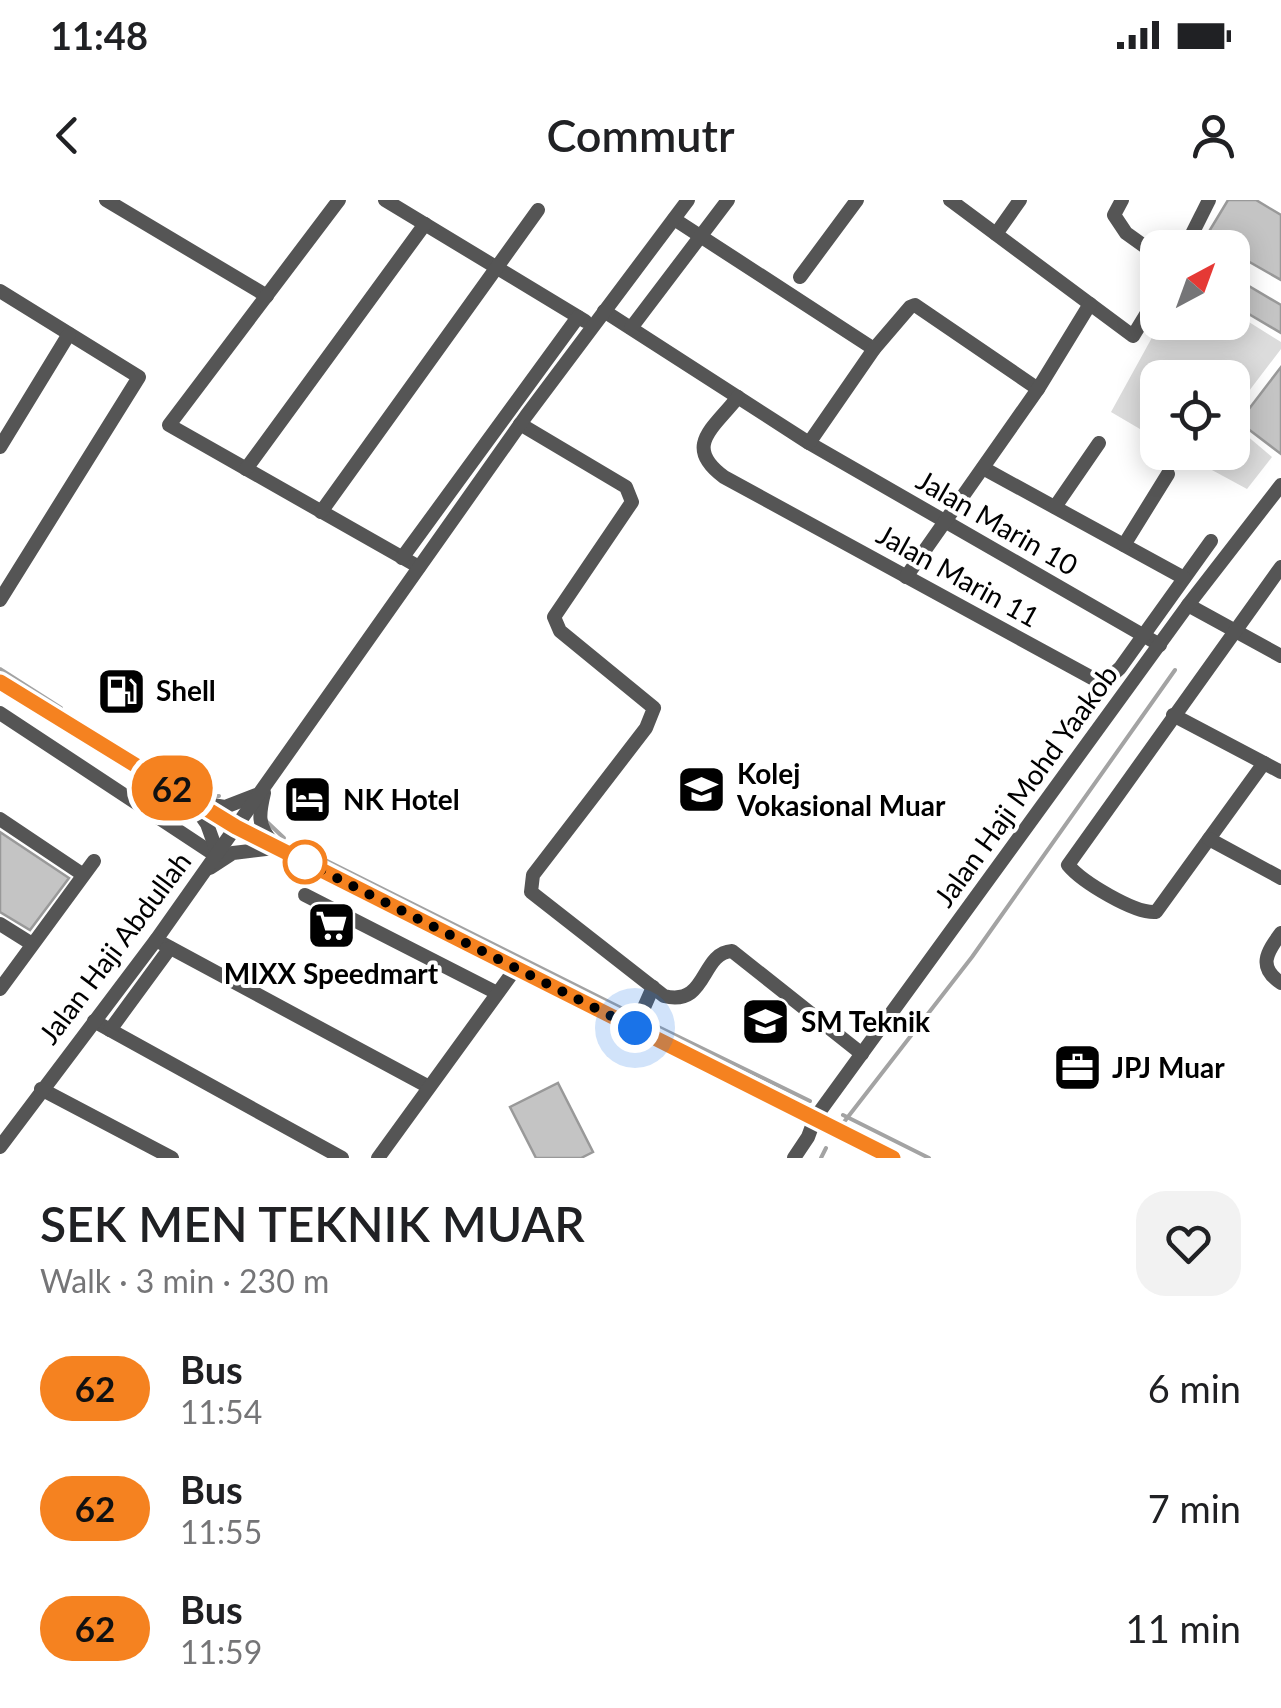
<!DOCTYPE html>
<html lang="en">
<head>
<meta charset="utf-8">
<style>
	:root { --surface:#fff; --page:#f2f2f2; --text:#202124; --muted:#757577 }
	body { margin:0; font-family:Lato,sans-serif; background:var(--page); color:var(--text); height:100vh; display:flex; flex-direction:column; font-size:38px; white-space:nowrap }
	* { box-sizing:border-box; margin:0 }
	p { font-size:32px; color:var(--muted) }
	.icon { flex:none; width:55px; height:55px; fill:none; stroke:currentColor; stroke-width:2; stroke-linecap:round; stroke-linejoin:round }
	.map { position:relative; height:958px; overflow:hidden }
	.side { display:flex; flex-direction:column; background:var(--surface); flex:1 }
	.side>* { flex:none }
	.badge { padding:0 20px; border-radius:32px; font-size:35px; line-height:65px }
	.needle { width:65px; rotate:41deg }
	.fabs { position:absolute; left:1140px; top:30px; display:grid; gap:20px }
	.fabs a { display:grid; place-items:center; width:110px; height:110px; border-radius:20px; background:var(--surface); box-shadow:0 5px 25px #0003; font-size:50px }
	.you { position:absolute; width:50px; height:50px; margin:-25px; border:8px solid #fff; border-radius:50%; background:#1a73e8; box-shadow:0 0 0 15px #1a73e833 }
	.map>.badge { position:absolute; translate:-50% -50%; box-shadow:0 0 0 5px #fff }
	.round { display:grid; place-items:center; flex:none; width:105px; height:105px; border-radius:30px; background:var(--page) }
	.overview { display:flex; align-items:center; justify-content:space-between; height:170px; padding:0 40px }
	h1 { font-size:48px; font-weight:600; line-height:75px }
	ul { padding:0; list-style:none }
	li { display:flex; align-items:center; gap:30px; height:120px; padding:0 40px }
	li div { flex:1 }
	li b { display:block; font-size:38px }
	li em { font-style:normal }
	li .badge { min-width:110px; font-weight:700; text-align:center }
	.status { display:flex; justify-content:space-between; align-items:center; height:70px; padding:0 50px; background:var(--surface); direction:ltr }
	.status svg { height:28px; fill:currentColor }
	header { display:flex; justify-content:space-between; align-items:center; height:130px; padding:0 40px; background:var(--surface); font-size:45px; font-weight:600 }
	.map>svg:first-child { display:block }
	.green { fill:#dcdcdc }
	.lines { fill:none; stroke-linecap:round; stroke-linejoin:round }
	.stream { stroke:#a3a3a3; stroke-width:4 }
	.building { fill:#c4c4c4; stroke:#999; stroke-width:2.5 }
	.minor { stroke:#555; stroke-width:14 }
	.line-casing { stroke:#fff; stroke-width:22 }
	.line { stroke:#f58220; stroke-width:15 }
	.walk { stroke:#000; stroke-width:10; stroke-dasharray:0 18 }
	.stop-dot { fill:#fff; stroke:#f58220; stroke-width:5 }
	.labels { text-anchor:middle; stroke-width:8; stroke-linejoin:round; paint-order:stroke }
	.street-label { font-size:28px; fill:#000; stroke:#fff }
	.poi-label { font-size:28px; font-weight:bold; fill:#000; stroke:#fff; text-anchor:start }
</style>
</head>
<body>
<div class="status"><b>11:48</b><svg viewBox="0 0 49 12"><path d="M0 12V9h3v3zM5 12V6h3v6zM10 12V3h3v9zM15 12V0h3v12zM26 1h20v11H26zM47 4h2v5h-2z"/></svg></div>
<header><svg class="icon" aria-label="back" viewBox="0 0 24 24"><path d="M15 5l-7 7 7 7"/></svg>Commutr<svg class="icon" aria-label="person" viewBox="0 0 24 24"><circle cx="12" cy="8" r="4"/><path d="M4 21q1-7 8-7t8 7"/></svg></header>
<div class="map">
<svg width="1281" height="958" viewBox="0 0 1281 958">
	<rect width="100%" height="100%" fill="#fff"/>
	<!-- green -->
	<g class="green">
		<polygon points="1233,112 1281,142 1281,149 1233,212 1232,178 1158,178 1157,239 1111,212 1160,123 1232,122"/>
		<polygon points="1233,224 1272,257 1247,289 1199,263 1207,253 1232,252"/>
	</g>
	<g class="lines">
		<!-- stream -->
		<g class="stream">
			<polyline points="0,469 61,508"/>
			<polyline points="209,597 219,596"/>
			<polyline points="266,621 284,638"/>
			<polyline points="319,657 633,814"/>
			<polyline points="648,822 810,901"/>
			<polyline points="843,915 929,958"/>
			<polyline points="844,922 972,757 1175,470"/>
			<polyline points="821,958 826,948"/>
		</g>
	</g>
	<!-- building -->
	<g class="building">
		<polygon points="1228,0 1256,0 1281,15 1281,80 1232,52 1232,48 1199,48"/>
		<polygon points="1232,76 1281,105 1281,133 1232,104"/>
		<polygon points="1281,167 1281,254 1239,222"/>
		<polygon points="0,632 69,678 30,730 0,712"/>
		<polygon points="558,883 593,952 581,958 536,958 510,907"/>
	</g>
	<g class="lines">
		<!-- minor -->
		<g class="minor">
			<polyline points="106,0 267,96"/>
			<polyline points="339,0 169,225 419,367"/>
			<polyline points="385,0 585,121"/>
			<polyline points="950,0 1133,136 1158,95"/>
			<polyline points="1122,0 1114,15 1126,33 1158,56"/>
			<polyline points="674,19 874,149"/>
			<polyline points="996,34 1020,0"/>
			<polyline points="1185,48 1209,0"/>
			<polyline points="800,77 857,0"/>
			<polyline points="0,91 139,177 0,400"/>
			<polyline points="604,111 809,243 1160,445"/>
			<polyline points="631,128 728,0"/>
			<path d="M738,197c-24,31 -56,49 -14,80l370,202 15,-1 11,-10 91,-127"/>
			<path d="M520,224l106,63 6,15 -78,115 6,14 94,77 -8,20 -113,147 -2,17 133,104c44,11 36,-43 68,-45l130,103"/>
			<polyline points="809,243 874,149 910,107 915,105 1038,189"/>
			<polyline points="0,247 69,134"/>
			<polyline points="983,268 1184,378"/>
			<polyline points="246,269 425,24"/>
			<polyline points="1055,307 1099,243"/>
			<polyline points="321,312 538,10"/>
			<polyline points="1124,345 1168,274"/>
			<polyline points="402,358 578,117"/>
			<polyline points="906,377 1038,189 1090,104"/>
			<polyline points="1188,405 1281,456"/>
			<polyline points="0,482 235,627 893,958"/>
			<polyline points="0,513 215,655"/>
			<polyline points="1173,515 1281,572"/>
			<path d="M1264,563l-108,149c-21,2 -74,-30 -88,-47l213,-298"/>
			<path d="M264,593c-5,21 -7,32 8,49"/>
			<polyline points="193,604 207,624 217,652"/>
			<polyline points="206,604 225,607 256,595"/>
			<polyline points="0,619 82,674"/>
			<polyline points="1209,639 1281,678"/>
			<polyline points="210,668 233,653 274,648"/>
			<polyline points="305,695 497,793"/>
			<polyline points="0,724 32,744"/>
			<path d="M1281,733c-14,19 -24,34 0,50"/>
			<polyline points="156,740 429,887"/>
			<polyline points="0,789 94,661"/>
			<polyline points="94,821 342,958"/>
			<polyline points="635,828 653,787"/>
			<polyline points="110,830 170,748"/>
			<polyline points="41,889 172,958"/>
			<polyline points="0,947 156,740 526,216 688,0"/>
			<polyline points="378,958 516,768"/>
			<polyline points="794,958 808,937 815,918 1188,405 1281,285"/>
		</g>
	</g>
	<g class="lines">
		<defs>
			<polyline id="line" points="0,482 236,627 893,958"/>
		</defs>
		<!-- line casing -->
		<use href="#line" class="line-casing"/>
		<!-- line -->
		<use href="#line" class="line"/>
		<!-- walk -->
		<polyline class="walk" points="305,662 297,658 635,828"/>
	</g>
	<!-- icons -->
	<defs>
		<symbol id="fuel-square" viewBox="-11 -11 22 22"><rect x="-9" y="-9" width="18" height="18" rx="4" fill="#000" stroke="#fff"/><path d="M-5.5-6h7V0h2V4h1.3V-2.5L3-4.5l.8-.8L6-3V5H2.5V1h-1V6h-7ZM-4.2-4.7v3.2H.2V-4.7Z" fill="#fff"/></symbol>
		<symbol id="university-square" viewBox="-11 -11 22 22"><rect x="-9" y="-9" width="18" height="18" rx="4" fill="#000" stroke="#fff"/><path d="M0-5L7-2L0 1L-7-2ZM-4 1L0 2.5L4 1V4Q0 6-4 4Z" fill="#fff"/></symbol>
		<symbol id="hotel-square" viewBox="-11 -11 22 22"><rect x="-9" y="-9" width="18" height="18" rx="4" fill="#000" stroke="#fff"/><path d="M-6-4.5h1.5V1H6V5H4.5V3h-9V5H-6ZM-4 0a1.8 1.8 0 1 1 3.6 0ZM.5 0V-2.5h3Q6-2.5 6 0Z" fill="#fff"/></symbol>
		<symbol id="supermarket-square" viewBox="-11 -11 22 22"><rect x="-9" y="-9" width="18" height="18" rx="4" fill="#000" stroke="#fff"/><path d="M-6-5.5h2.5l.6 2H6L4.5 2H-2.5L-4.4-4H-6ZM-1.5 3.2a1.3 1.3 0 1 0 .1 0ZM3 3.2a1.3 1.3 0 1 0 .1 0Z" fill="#fff"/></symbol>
		<symbol id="school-square" viewBox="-11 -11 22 22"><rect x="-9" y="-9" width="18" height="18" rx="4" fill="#000" stroke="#fff"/><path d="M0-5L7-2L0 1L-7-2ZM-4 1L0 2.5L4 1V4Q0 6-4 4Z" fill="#fff"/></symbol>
		<symbol id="office-square" viewBox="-11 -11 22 22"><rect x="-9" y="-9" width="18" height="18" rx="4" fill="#000" stroke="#fff"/><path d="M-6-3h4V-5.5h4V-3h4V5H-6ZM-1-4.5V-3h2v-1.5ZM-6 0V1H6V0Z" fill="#fff"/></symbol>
	</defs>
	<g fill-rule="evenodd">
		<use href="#fuel-square" x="94" y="464" width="55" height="55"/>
		<use href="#university-square" x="674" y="562" width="55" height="55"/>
		<use href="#hotel-square" x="280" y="572" width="55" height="55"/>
		<use href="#supermarket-square" x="304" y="698" width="55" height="55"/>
		<use href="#school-square" x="738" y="794" width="55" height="55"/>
		<use href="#office-square" x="1050" y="840" width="55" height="55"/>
	</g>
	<!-- markers -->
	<circle class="stop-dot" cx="305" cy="662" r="20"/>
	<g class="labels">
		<!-- street labels -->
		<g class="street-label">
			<text transform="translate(997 323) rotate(30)" y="10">Jalan Marin 10</text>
			<text transform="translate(958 376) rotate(29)" y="10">Jalan Marin 11</text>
			<text transform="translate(1026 586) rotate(-54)" y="10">Jalan Haji Mohd Yaakob</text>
			<text transform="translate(115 748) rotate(-53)" y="10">Jalan Haji Abdullah</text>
		</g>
		<!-- poi labels -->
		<g class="poi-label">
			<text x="156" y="501">Shell</text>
			<text x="737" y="584">Kolej<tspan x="737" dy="32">Vokasional Muar</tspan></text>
			<text x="343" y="610">NK Hotel</text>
			<text x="331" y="784" text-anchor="middle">MIXX Speedmart</text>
			<text x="801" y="832">SM Teknik</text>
			<text x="1112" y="878">JPJ Muar</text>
		</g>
	</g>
</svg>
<div class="fabs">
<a><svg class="needle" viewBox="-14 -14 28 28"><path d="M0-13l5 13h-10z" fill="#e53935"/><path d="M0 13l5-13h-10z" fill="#757577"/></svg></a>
<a><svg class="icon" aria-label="locate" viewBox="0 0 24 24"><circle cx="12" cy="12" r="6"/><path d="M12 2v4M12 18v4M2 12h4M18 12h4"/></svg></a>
</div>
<div class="you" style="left:635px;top:828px"></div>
<b class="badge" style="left:172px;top:588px;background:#f58220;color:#111">62</b>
</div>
<section class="side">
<div class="overview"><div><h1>SEK MEN TEKNIK MUAR</h1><p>Walk · 3 min · 230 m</p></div><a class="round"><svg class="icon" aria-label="heart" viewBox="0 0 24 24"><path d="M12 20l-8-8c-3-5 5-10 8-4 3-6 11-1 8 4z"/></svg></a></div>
<ul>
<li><span class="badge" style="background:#f58220;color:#111">62</span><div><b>Bus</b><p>11:54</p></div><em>6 min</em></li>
<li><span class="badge" style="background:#f58220;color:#111">62</span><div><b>Bus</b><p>11:55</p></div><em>7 min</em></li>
<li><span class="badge" style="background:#f58220;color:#111">62</span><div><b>Bus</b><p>11:59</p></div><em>11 min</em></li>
</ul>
</section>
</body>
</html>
